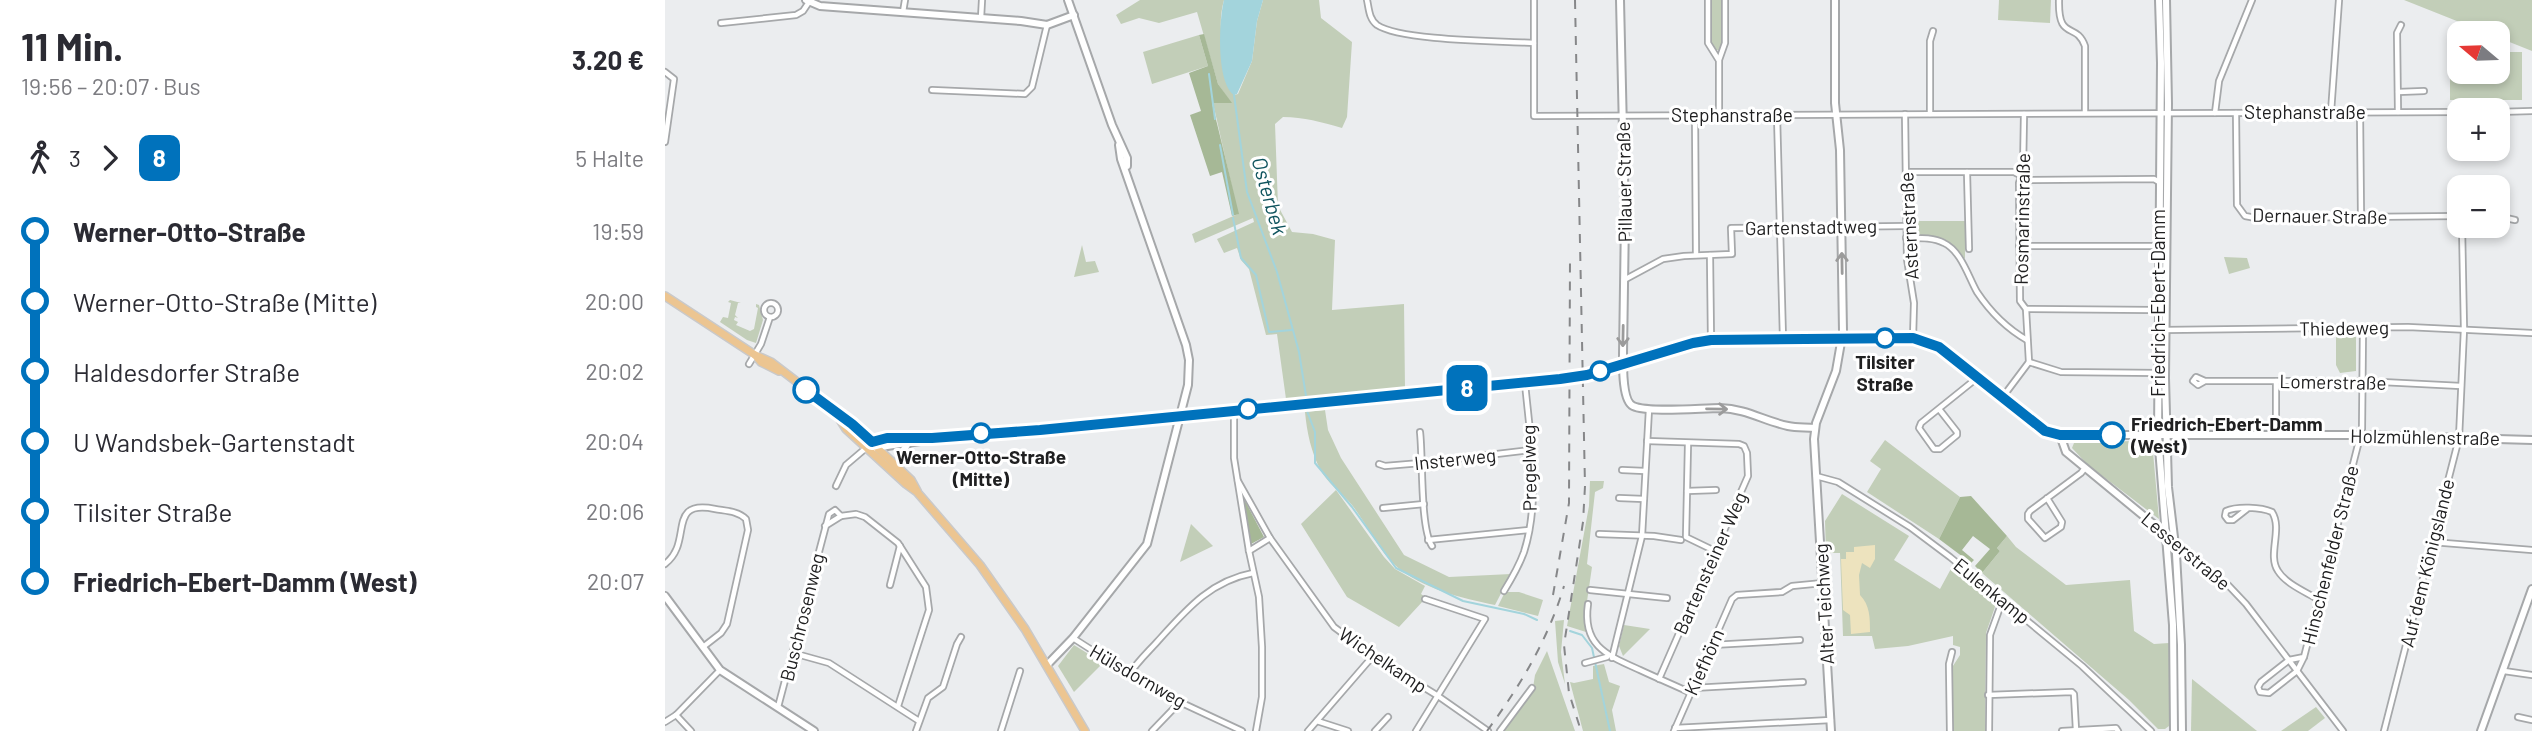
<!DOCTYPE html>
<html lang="de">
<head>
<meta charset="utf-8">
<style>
	:root { --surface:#fff; --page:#f7f7f7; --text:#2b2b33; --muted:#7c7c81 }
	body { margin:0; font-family:Barlow,sans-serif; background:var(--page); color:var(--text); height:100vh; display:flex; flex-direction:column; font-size:26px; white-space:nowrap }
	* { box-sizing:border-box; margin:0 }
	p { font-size:23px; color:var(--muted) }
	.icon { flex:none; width:38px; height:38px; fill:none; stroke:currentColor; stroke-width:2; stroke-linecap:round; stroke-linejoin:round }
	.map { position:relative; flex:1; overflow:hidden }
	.drawer { display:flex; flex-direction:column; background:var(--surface); width:665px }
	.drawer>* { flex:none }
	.badge { padding:0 14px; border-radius:10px; font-size:24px; line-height:46px }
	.needle { width:46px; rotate:289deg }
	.buttons { position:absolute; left:1782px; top:21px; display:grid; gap:14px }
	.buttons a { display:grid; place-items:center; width:63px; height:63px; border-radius:14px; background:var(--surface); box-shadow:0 4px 10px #0003; font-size:35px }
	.map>.badge { position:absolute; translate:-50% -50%; box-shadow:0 0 0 4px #fff }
	.legs { display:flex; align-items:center; gap:10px; height:77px; padding:0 21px; font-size:23px }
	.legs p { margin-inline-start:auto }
	.headline { display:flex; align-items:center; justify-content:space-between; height:119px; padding:0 21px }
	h1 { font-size:38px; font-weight:700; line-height:52px }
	ul { padding:0 21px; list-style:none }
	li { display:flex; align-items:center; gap:24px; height:70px; font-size:26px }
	li i { display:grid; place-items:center; width:10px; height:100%; margin:0 9px; background:currentColor }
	li i::after { content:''; width:18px; height:18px; margin:-9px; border:5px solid; border-radius:50%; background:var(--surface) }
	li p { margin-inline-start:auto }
	li:first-child i { background:linear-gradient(#0000 50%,currentColor 0) }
	li:last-child i { background:linear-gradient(currentColor 50%,#0000 0) }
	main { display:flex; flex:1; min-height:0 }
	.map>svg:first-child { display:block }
	.green { fill:#c2ceb8 }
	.forest { fill:#a6b896 }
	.sand { fill:#ede3be }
	.water { fill:#a3d4dc }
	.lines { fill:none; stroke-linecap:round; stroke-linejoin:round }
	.stream { stroke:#a3d4dc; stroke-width:2 }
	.street-casing { stroke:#a6a8aa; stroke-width:8 }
	.secondary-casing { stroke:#a6a8aa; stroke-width:10 }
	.primary-casing { stroke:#c9c9ca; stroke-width:10 }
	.street { stroke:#fff; stroke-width:4.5 }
	.secondary { stroke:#fff; stroke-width:6 }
	.primary { stroke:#ecc591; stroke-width:7 }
	.rail { stroke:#868789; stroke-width:2; stroke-dasharray:9 9; stroke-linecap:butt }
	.oneway { stroke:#9b9b9b }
	.line-1-casing { stroke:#fff; stroke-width:16 }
	.line-1 { stroke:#0072bc; stroke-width:10 }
	.stop-1-dot { fill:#fff; stroke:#0072bc; stroke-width:3.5 }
	.labels { text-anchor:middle; stroke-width:6; stroke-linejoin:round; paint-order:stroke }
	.street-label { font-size:19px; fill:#202021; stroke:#fff }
	.stop-label { font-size:19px; font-weight:bold; fill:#202021; stroke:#fff }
	.water-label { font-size:21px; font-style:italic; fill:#0f545e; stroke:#fff }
</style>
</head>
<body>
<main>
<section class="drawer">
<div class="headline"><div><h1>11 Min.</h1><p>19:56 – 20:07 · Bus</p></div><b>3.20 €</b></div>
<div class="legs"><svg class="icon" aria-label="walk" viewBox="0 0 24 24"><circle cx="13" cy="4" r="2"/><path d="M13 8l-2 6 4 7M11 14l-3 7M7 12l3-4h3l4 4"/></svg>3<svg class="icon" aria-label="forward" viewBox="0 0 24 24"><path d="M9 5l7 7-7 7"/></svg><b class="badge" style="background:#0072bc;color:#fff">8</b><p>5 Halte</p></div>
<ul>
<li><i style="color:#0072bc"></i><b>Werner-Otto-Straße</b><p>19:59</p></li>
<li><i style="color:#0072bc"></i><span>Werner-Otto-Straße (Mitte)</span><p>20:00</p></li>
<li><i style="color:#0072bc"></i><span>Haldesdorfer Straße</span><p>20:02</p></li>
<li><i style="color:#0072bc"></i><span>U Wandsbek-Gartenstadt</span><p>20:04</p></li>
<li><i style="color:#0072bc"></i><span>Tilsiter Straße</span><p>20:06</p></li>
<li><i style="color:#0072bc"></i><b>Friedrich-Ebert-Damm (West)</b><p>20:07</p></li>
</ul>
</section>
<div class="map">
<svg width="1867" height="731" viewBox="0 0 1867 731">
	<rect width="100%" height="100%" fill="#ebedef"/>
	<!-- green -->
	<g class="green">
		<path d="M475,0h84c-9,31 3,64 10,95l4,-1 14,-33 5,-40 6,-21h56l2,18 31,24 -5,75 -5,11c-21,-6 -38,-11 -59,-11l-8,7 3,82 14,26 21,2 22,6 -3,70 72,-6 1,85 -119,10 -9,-65 -11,1 -17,-66 -8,-9 -4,-12 -13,5 -7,-14 37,-17 -1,-4 -58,25 -3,-9 46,-20 -25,-111h18l-13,-19 -21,-72 -38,11 -20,-5 -18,6 -5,-9z"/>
		<polygon points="1046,0 1057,0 1058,44 1055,50 1051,50 1046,43"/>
		<polygon points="1334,0 1386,0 1385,23 1333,20"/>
		<polygon points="1739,0 1867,0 1867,51 1832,37 1832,33 1822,33"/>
		<polygon points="534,35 543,66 487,84 478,52"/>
		<polygon points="1785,52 1794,52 1794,72 1832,72 1832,52 1857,52 1857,100 1785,100"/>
		<path d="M1245,221h55v38c-13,-20 -32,-24 -55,-25z"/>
		<polygon points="417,245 421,262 430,261 434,272 409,277"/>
		<polygon points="1559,257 1582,258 1585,268 1564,274"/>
		<polygon points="65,300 76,303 73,303 70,315 73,318 70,317 69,320 73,322 71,325 85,331 89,329 93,308 91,307 91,304 94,305 98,320 91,343 82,340 55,322 58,317 63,318 66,303 63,302"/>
		<polygon points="1671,337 1691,337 1691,371 1675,373 1671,365"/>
		<path d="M660,410l3,20 13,28 63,97 45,22 62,-3 -16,31c-33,-7 -73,-16 -99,-39 -18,-16 -29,-42 -44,-61 -10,-12 -25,-22 -32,-36 -9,-18 -13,-36 -15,-57z"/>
		<polygon points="1220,440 1295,497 1274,539 1202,492 1216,469 1205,461"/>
		<polygon points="1468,441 1469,452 1488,452 1494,519 1423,465 1407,448 1409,443"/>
		<polygon points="925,481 939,481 938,488 930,492 922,564 927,567 920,615 921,632 902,626 924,506"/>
		<polygon points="671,490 719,557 730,569 760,586 756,594 760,597 758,601 734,627 682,597 636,524"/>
		<polygon points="1177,494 1244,536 1229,560 1275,589 1288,565 1332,601 1321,633 1320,731 1287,731 1286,669 1295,655 1295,647 1288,645 1288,636 1243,646 1210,649 1207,636 1178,636 1175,553 1161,553 1160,521"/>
		<polygon points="526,524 548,546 515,562"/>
		<polygon points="1342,536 1351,547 1401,585 1465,580 1469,631 1489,644 1504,643 1504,726 1500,729 1493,729 1464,700 1317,573 1335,551 1332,548"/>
		<polygon points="840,592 854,592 878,600 873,616 833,606"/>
		<polygon points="899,620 896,652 900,684 893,662 890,621"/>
		<polygon points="959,625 985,629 958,656 954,646"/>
		<polygon points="409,645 438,663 409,692 393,666"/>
		<polygon points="882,651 910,731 836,731 867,694 870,675"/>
		<polygon points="939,664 944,682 955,686 947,710 951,731 918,731 905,682 909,683 928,679 928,666"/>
		<polygon points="1527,679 1592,731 1526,731"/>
		<polygon points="1651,707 1660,718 1643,731 1616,731"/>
	</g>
	<!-- forest -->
	<g class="forest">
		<polygon points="539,34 553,84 567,103 547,103 574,214 567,216 557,172 545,176 525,115 536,111 524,73 543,66 534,35"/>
		<polygon points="1306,496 1342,536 1332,548 1335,551 1317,573 1310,566 1325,549 1308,536 1297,550 1309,560 1306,563 1274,539 1295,497"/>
		<polygon points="578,497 599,537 586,544"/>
	</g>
	<!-- sand -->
	<path class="sand" d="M1210,545v14l-5,9 -8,-5 -3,12 1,20c10,10 10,23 10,37l-19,2 -1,-19 -7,-5 -2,-51h5v-7h8v-5z"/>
	<!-- water -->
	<path class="water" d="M559,0h39l-6,21 -5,40 -15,33 -3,1c-18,-13 -15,-75 -10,-95z"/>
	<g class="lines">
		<!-- stream -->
		<g class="stream">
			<polyline points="544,74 550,119"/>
			<polyline points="569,95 582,192 612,272 634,352 641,396"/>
			<polyline points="555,145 568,215"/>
			<polyline points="568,218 576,258 591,275 604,332 627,330"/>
			<polyline points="642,411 650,432 650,463 687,507 731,568 798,601 859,614 872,620"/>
			<polyline points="905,631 917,635 927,648 945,731"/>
		</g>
		<defs>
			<g id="street">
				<path d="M702,0c2,9 2,19 10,25 24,16 124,16 157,18"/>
				<polyline points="869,0 869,116 1794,112"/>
				<polyline points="1043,0 1043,43 1053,59"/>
				<path d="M1394,0c-1,42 17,21 26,46v67"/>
				<polyline points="238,12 240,0"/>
				<polyline points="316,18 317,0"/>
				<polyline points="56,23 131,15 138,11 144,2"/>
				<polyline points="0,72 9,79 0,142"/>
				<polyline points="267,90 360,94 367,87 382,25"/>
				<polyline points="1733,92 1759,91"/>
				<polyline points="1666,112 1674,0"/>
				<polyline points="1695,112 1696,216"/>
				<polyline points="1733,112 1732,33 1736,25"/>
				<polyline points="1832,112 1867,111"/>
				<polyline points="1550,113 1554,81 1587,0"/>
				<polyline points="1571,113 1572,205 1580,216 1591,218 1794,216"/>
				<polyline points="1240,114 1242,259 1249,303 1248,338"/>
				<polyline points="1265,114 1265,41 1268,31"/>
				<polyline points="1030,115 1031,255"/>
				<polyline points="1054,115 1054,60 1060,43 1060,0"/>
				<polyline points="1112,115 1118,339"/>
				<polyline points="1241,172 1349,172 1364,180 1489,179 1494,182"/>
				<polyline points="1302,172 1304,249"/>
				<polyline points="1832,216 1850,220"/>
				<path d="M1241,238c12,0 27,-1 38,5 17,8 24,33 33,49 14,21 29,36 50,48"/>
				<polyline points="1354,246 1494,246 1496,249"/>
				<polyline points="1045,255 1046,340"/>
				<polyline points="959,280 998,259 1019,256 1067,254 1066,228 1241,226"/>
				<circle cx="106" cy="310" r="7"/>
				<polyline points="1361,309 1487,310 1493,314"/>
				<polyline points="1499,330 1743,327 1867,333"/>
				<polyline points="1364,362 1396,372 1494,373"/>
				<polyline points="84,364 96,344 105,317"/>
				<polyline points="1540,381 1531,377 1528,381 1533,385 1540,381 1697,381 1796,386"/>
				<polyline points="1611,381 1611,435"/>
				<polyline points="1337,398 1364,362 1361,309 1355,301 1354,183 1358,170 1359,114"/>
				<polyline points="1274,409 1292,432 1292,435 1275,449 1269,449 1254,428 1256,423 1312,378"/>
				<polyline points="569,411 569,458 584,551 594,597 597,647 597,697 591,731"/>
				<path d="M755,432c3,25 0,96 12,114"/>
				<polyline points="982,441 1074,444 1079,446 1082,453 1083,476 994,679"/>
				<polyline points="1023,444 1021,537 1050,551"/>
				<polyline points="714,464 720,466 756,463 866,450"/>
				<polyline points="957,470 980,471"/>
				<polyline points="1151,476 1173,482 1245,527 1285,557 1417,666 1486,731"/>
				<polyline points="573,481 605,538 669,627 708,656 773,696 823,731"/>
				<polyline points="171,486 181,465 201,448"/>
				<polyline points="1022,491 1051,490"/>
				<polyline points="954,498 979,499"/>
				<polyline points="1382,498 1397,522 1396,527 1380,538 1363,519 1363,514 1365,511 1416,473 1420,468"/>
				<polyline points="718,508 759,504"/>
				<path d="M1582,509l-14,11h-5l-3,-4 1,-5c11,-5 35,-4 46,1 11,17 -5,43 6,59 8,13 28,21 41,29"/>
				<polyline points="160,526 176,516"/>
				<polyline points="934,534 989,536 1016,540"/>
				<polyline points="763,540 864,530"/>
				<polyline points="1510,542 1563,585 1581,604 1678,731"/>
				<polyline points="1767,542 1867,550"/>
				<polyline points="584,551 605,538"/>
				<path d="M0,564c29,-22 0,-65 50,-55 11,2 23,2 31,10l2,11 -21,94 -6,9 -18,14"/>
				<polyline points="225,585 235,546"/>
				<polyline points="925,590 1002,598"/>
				<path d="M839,591c8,-13 15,-25 20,-39 17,-53 6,-115 1,-169"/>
				<path d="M923,604c-6,42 19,51 52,66 17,8 34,15 51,23"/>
				<polyline points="408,638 489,690 577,731"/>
				<polyline points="1047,645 1135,640"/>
				<polyline points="128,653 164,663 254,721"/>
				<polyline points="1639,657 1624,660 1596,682 1593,687 1595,692 1604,693 1632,671 1639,657 1697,429 1698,328"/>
				<polyline points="947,658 977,536 984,409"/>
				<polyline points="920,663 942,657"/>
				<polyline points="1839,671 1867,675"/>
				<path d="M464,675c7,-12 19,-23 28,-33 29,-32 53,-61 96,-69"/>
				<polyline points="1028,688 1138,682"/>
				<polyline points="1323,695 1407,692 1409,694 1411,730"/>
				<polyline points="113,707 164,514 170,510 176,516 191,514 200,517 233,543 261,587 264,610 233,706"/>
				<polyline points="11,715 26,731"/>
				<polyline points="1853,717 1867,720"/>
				<polyline points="652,721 683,731"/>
				<polyline points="0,722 11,715 55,670"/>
				<polyline points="1010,728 1166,720"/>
				<polyline points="251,731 263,698 278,687 292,644 296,637"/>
				<polyline points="336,731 355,671"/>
				<polyline points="487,731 515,702"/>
				<polyline points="643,731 708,656"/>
				<polyline points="710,731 723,717"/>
				<polyline points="751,731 820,619 760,599"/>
				<polyline points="835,731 867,688"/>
				<polyline points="1009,731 1067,599 1072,595 1117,592 1127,586 1158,583"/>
				<polyline points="1285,731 1284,664 1287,652"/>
				<polyline points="1324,731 1325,635 1338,599"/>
				<polyline points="1397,731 1451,728 1453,731"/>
				<polyline points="1719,731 1794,438 1799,329 1797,226"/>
			</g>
			<g id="secondary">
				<polyline points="141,0 155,6 356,21 382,25 409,15"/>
				<polyline points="403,0 447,125 462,158 462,166"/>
				<path d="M955,0l5,218 -2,136c0,11 -1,47 10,52 15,7 68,2 87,2 27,1 44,13 68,18 9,2 18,1 27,2"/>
				<polyline points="1494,0 1496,63 1493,435 1508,625 1509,731"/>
				<polyline points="1501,0 1503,103 1500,378 1503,487 1511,554 1516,645 1517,731"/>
				<polyline points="1395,435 1401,452 1503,536"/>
				<polyline points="204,445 217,438 265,438"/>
				<path d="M209,448l92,-14 93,-5 501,-50 27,-4 106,-32 18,-3 194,-2c58,0 100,86 155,97h300l172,5"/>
				<polyline points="234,468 235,455 242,445"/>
				<polyline points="0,596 55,670 149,731"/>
				<polyline points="382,665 408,638 482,544 523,385 524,360 521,345 456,159 454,145"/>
				<polyline points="1166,731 1149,439 1151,423 1171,371 1178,331 1175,150 1170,103 1170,0"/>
				<polyline points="1816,731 1867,589"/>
			</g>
			<g id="primary">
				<polyline points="0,296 90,355 96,362 114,371"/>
				<polyline points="90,355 106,362 187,424 246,480 252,491"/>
				<polyline points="171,413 181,429 241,484 252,492 315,565 360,629 420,731"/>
			</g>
		</defs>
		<!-- street casing -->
		<use href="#street" class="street-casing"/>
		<!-- secondary casing -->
		<use href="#secondary" class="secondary-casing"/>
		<!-- primary casing -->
		<use href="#primary" class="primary-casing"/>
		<!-- street -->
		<use href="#street" class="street"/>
		<!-- secondary -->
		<use href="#secondary" class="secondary"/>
		<!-- primary -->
		<use href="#primary" class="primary"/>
		<!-- rail -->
		<g class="rail">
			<polyline points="910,0 920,486 918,522 899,645 904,693 916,731"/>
			<polyline points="888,595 904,503 905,259"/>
			<path d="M822,731c33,-45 61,-91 77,-145"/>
		</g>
	</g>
	<!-- one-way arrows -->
	<defs><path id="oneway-shaft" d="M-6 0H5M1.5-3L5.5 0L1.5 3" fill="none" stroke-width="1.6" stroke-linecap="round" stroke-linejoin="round" transform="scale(1.75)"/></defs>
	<g class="oneway">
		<use href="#oneway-shaft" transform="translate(1177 263) rotate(-91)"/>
		<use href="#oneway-shaft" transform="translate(958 336) rotate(91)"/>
		<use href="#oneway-shaft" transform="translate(1052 409) rotate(1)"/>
	</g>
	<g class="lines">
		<defs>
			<polyline id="line-1" points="141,390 187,424 207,442 222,438 267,438 375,430 895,379 922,375 1028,343 1046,340 1248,338 1274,347 1380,431 1395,435 1447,435"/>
		</defs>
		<!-- line-1 casing -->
		<use href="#line-1" class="line-1-casing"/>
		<!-- line-1 -->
		<use href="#line-1" class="line-1"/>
	</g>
	<!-- markers -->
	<g class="stop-1-dot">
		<circle cx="1220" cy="338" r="9"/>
		<circle cx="935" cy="371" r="9"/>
		<circle cx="141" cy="390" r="12"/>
		<circle cx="583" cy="409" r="9"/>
		<circle cx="316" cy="433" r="9"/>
		<circle cx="1447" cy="435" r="12"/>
	</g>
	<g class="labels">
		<!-- street labels -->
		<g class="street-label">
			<text x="1640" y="119">Stephanstraße</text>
			<text x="1067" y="122">Stephanstraße</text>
			<text transform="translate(959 182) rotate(-91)" y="7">Pillauer Straße</text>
			<text transform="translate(1655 216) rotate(1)" y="7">Dernauer Straße</text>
			<text transform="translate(1357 219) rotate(-89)" y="7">Rosmarinstraße</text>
			<text transform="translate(1244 226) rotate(-93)" y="7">Asternstraße</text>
			<text transform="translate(1146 227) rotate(-1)" y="7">Gartenstadtweg</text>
			<text transform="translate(1493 303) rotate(-90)" y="7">Friedrich-Ebert-Damm</text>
			<text transform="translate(1679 328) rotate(-1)" y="7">Thiedeweg</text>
			<text transform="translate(1668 382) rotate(1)" y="7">Lomerstraße</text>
			<text transform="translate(1760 437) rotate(1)" y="7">Holzmühlenstraße</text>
			<text transform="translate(790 459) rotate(-6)" y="7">Insterweg</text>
			<text transform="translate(864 468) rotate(-91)" y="7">Pregelweg</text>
			<text transform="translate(1521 551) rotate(40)" y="7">Lesserstraße</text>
			<text transform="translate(1665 555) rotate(-76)" y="7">Hinschenfelder Straße</text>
			<text transform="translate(1045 563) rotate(-66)" y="7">Bartensteiner Weg</text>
			<text transform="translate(1762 563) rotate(-76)" y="7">Auf dem Königslande</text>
			<text transform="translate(1327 591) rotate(39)" y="7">Eulenkamp</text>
			<text transform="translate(1159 604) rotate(-93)" y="7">Alter Teichweg</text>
			<text transform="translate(137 617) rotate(-76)" y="7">Buschrosenweg</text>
			<text transform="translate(718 660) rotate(34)" y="7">Wichelkamp</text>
			<text transform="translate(1039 662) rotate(-66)" y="7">Kiefhörn</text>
			<text transform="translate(473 676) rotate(30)" y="7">Hülsdornweg</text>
		</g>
		<!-- stop labels -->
		<g class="stop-label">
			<text x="1220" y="369">Tilsiter<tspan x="1220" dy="22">Straße</tspan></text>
			<text x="1466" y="431" text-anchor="start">Friedrich-Ebert-Damm<tspan x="1466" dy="22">(West)</tspan></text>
			<text x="316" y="464">Werner-Otto-Straße<tspan x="316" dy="22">(Mitte)</tspan></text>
		</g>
		<!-- water labels -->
		<g class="water-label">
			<text transform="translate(604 196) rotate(74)" y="7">Osterbek</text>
		</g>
	</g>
</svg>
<div class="buttons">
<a><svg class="needle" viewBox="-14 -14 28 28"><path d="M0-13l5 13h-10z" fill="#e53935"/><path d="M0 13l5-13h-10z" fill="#7c7c81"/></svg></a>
<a>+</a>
<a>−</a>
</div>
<b class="badge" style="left:802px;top:388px;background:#0072bc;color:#fff">8</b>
</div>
</main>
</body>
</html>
